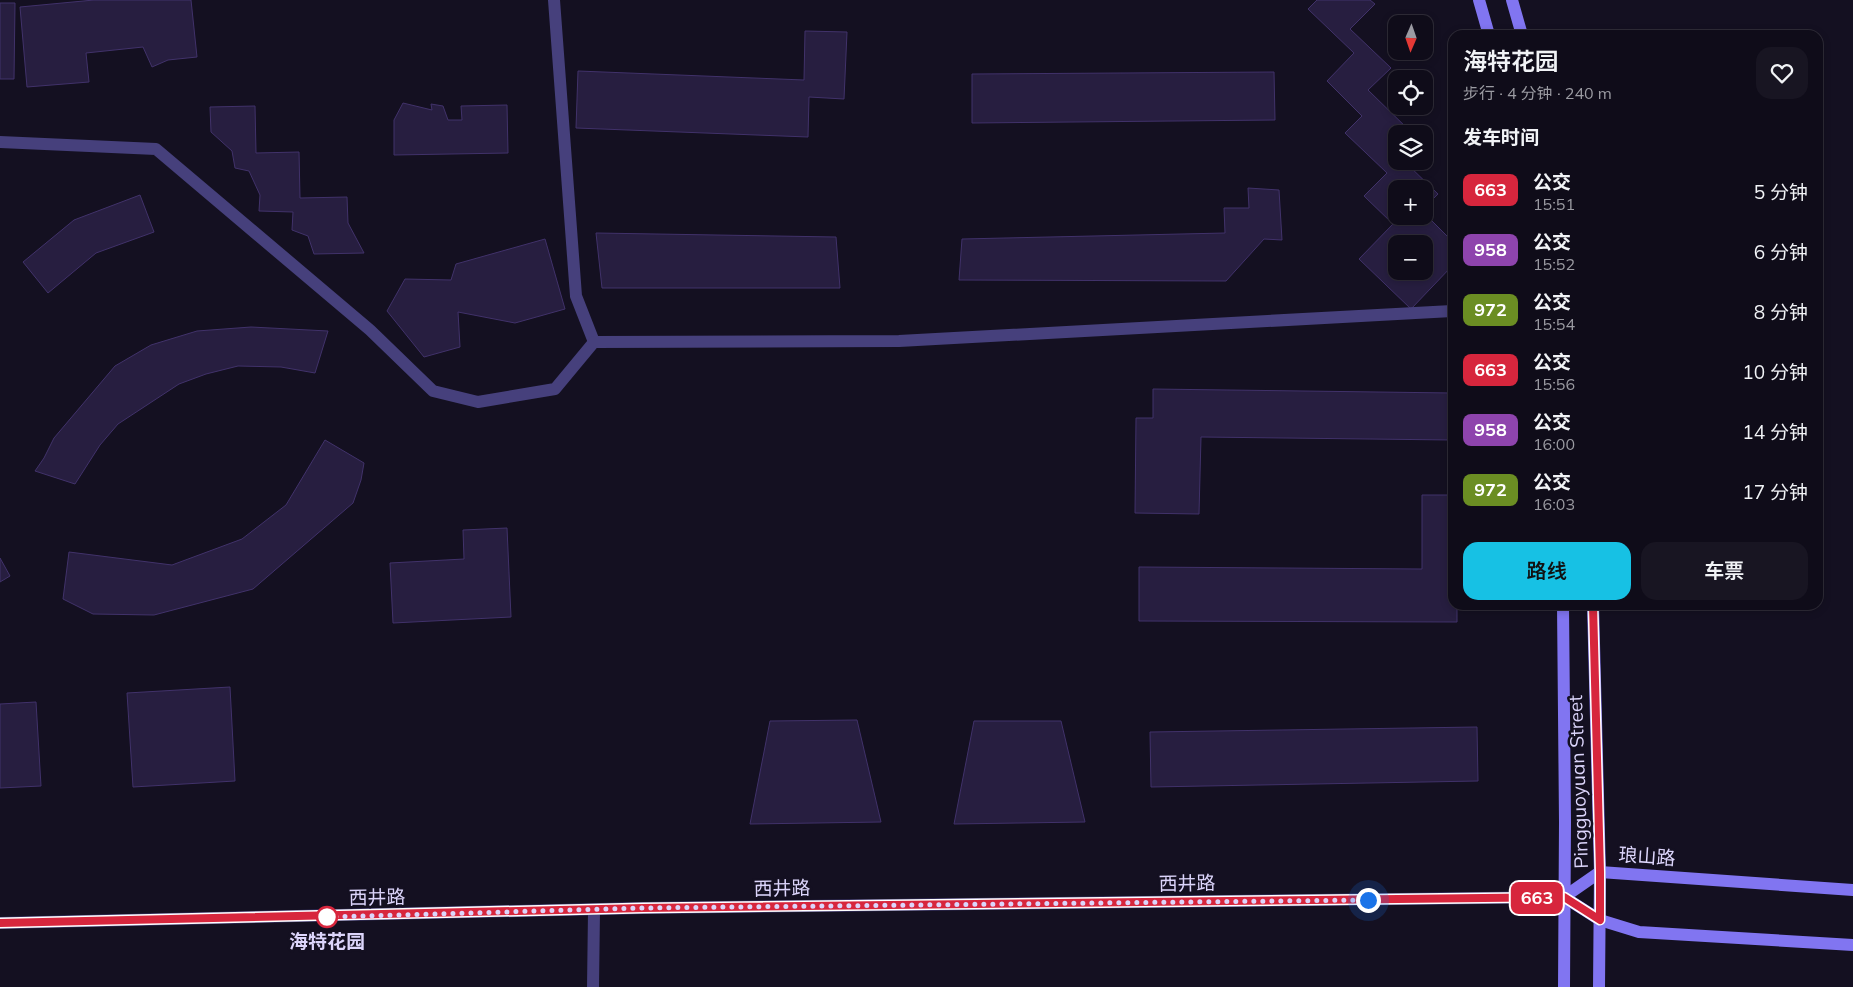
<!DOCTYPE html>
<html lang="zh">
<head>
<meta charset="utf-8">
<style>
	:root { --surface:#0f0c19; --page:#181522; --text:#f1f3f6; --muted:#9b9ba2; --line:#2f2c38; --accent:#17c1e4 }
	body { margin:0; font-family:Mulish,"Noto Sans SC",sans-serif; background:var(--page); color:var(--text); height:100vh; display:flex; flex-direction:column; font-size:19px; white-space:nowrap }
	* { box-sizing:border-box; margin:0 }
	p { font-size:16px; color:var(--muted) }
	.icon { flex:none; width:28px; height:28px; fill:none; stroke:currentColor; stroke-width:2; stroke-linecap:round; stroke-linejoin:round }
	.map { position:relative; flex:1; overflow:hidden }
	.details { position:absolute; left:1448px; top:30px; width:375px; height:580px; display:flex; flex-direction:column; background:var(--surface); border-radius:15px; box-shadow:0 2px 8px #0003,0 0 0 1px var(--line) }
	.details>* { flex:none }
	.badge { padding:0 10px; border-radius:8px; font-size:18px; line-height:32px }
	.needle { width:32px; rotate:182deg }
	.buttons { position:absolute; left:1388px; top:15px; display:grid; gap:10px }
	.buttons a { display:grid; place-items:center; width:45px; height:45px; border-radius:10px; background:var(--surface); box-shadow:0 2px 8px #0003,0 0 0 1px var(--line); font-size:25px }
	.you { position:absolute; width:25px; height:25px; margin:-12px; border:4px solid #fff; border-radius:50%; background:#1a73e8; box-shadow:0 0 0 8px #1a73e833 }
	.map>.badge { position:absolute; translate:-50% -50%; box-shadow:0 0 0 2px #fff }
	h2 { padding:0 15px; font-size:19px; line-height:45px }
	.round { display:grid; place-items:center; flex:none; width:52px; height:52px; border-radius:15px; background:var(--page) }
	.headline { display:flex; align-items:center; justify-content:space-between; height:85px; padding:0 15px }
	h1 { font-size:24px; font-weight:600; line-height:38px }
	.action { display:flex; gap:10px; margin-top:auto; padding:10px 15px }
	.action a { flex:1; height:58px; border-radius:15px; background:var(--accent); color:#111; font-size:20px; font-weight:600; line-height:58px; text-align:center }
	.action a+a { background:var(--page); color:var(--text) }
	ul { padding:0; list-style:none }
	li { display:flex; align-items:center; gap:15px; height:60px; padding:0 15px }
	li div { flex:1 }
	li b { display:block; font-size:19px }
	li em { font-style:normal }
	li .badge { min-width:55px; font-weight:700; text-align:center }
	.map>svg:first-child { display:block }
	.building { fill:#271e40; stroke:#41326a; fill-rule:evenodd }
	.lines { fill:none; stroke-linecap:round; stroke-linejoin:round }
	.minor { stroke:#46407c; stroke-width:12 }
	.tertiary { stroke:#46407c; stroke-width:12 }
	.secondary { stroke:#8175f1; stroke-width:12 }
	.line-casing { stroke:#fff; stroke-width:11 }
	.line { stroke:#d7263d; stroke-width:8 }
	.walk { stroke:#dcd5fb; stroke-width:5; stroke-dasharray:0 9 }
	.stop-dot { fill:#fff; stroke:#d7263d; stroke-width:2.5 }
	.labels { text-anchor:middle; stroke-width:5; stroke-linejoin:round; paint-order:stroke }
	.street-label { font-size:19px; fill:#dcd5fb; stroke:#141021 }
	.stop-label { font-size:19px; font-weight:bold; fill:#dcd5fb; stroke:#141021 }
</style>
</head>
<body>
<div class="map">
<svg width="1853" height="987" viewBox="0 0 1853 987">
	<rect width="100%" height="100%" fill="#141021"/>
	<!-- building -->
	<g class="building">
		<polygon points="94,0 191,0 197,57 168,60 152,67 143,47 86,53 89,82 27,87 20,7"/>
		<path d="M1317,0h53l5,4 -25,25 41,39 -23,22 44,43 -16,1v15l-2,3 2,2v7h8l34,33 -14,14v-19h-28v27h28v-3l28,28v25l-41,43 -52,-50 34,-35 -29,-28 23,-23 -42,-40 17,-17 -35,-35 27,-28 -46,-44zM1396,244h28v27h-28z"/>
		<polygon points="0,3 15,3 14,79 0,79"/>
		<polygon points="805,31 847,32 844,99 809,97 808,137 576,128 578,71 804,80"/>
		<polygon points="1274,72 1275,120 972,123 972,74"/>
		<polygon points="403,103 432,110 431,104 443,106 448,120 462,120 461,106 507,105 508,153 394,155 394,120"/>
		<polygon points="255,106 256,153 299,152 300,198 347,197 348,223 364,253 314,254 308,236 292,230 293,212 259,211 260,195 249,171 235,168 232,151 211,132 210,107"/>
		<polygon points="1248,188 1279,190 1282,240 1264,239 1226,281 959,280 962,239 1225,233 1224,208 1249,208"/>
		<polygon points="140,195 154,232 96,253 48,293 23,262 74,220"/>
		<polygon points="596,233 836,237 840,288 602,288"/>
		<polygon points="545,239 565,309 515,323 458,312 460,347 424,357 387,311 405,279 451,280 456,264"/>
		<polygon points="251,327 328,331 315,373 281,367 238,366 206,374 179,384 118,424 100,445 75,484 35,471 44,458 54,438 115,366 151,345 197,331"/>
		<polygon points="1153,389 1452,393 1452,440 1201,437 1199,514 1135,513 1136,418 1153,418"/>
		<polygon points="325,440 364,463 361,480 353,503 253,589 154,615 93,614 63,599 69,552 172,565 242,539 286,505"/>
		<polygon points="1422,495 1452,495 1452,605 1457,605 1457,622 1139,621 1139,567 1422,569"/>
		<polygon points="507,528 511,617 393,623 390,563 464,559 463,530"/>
		<polygon points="0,558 10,576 0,582"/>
		<polygon points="230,687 235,781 133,787 127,693"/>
		<polygon points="36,702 41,786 0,788 0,704"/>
		<polygon points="857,720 881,822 750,824 770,721"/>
		<polygon points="974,721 1061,721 1085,822 954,824"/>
		<polygon points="1477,727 1478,781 1151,787 1150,732"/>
	</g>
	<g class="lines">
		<!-- minor -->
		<g class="minor">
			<polyline points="554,0 576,296 594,342"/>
			<polyline points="0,142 156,149 370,330 433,391 478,402 555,389 594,342 899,341 1452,311"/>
			<polyline points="593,987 594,911"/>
		</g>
		<!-- tertiary -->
		<polyline class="tertiary" points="0,923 643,908 1564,897"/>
		<!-- secondary -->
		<g class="secondary">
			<polyline points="1479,0 1489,35"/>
			<polyline points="1512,0 1522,35"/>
			<polyline points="1563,605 1565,822 1564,987"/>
			<polyline points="1593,605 1600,872 1599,987"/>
			<polyline points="1564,897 1600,920 1639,932 1853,945"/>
			<polyline points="1564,897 1600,872 1853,890"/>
		</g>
	</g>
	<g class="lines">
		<defs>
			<polyline id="line" points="0,923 643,908 1564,897 1600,920 1600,872 1593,605"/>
		</defs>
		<!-- line casing -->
		<use href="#line" class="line-casing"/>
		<!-- line -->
		<use href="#line" class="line"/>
		<!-- walk -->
		<polyline class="walk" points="327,917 643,908 1368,900"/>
	</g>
	<!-- markers -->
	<circle class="stop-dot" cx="327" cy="917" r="10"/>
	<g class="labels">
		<!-- street labels -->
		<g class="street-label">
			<text transform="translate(1578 782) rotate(-92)" y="7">Pingguoyuan Street</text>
			<text transform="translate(1647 856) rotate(4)" y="7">琅山路</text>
			<text transform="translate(1187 883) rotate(-1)" y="7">西井路</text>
			<text transform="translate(782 888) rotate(-1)" y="7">西井路</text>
			<text transform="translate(377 897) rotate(-1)" y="7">西井路</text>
		</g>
		<!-- stop labels -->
		<g class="stop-label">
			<text x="327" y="948">海特花园</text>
		</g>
	</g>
</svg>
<div class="buttons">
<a><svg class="needle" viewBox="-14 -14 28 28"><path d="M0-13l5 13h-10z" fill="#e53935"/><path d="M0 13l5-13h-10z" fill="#9b9ba2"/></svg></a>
<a><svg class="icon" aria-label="locate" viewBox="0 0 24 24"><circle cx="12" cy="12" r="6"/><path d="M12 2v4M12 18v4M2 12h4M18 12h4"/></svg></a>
<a><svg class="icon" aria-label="layers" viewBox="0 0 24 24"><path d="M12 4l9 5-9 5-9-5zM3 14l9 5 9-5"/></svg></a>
<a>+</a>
<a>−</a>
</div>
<div class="you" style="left:1368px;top:900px"></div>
<b class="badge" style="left:1537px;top:898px;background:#d7263d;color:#fff">663</b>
<section class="details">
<div class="headline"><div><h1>海特花园</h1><p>步行 · 4 分钟 · 240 m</p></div><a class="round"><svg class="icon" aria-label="heart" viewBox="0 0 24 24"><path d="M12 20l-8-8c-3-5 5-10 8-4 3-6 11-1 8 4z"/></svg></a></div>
<h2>发车时间</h2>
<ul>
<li><span class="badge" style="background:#d7263d;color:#fff">663</span><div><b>公交</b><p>15:51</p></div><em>5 分钟</em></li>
<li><span class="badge" style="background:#8e44ad;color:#fff">958</span><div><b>公交</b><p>15:52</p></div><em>6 分钟</em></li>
<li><span class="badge" style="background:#6b8e23;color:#fff">972</span><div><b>公交</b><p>15:54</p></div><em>8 分钟</em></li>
<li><span class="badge" style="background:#d7263d;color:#fff">663</span><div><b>公交</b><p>15:56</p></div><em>10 分钟</em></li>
<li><span class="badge" style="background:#8e44ad;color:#fff">958</span><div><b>公交</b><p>16:00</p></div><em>14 分钟</em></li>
<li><span class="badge" style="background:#6b8e23;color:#fff">972</span><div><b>公交</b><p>16:03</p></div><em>17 分钟</em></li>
</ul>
<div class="action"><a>路线</a><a>车票</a></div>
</section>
</div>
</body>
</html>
